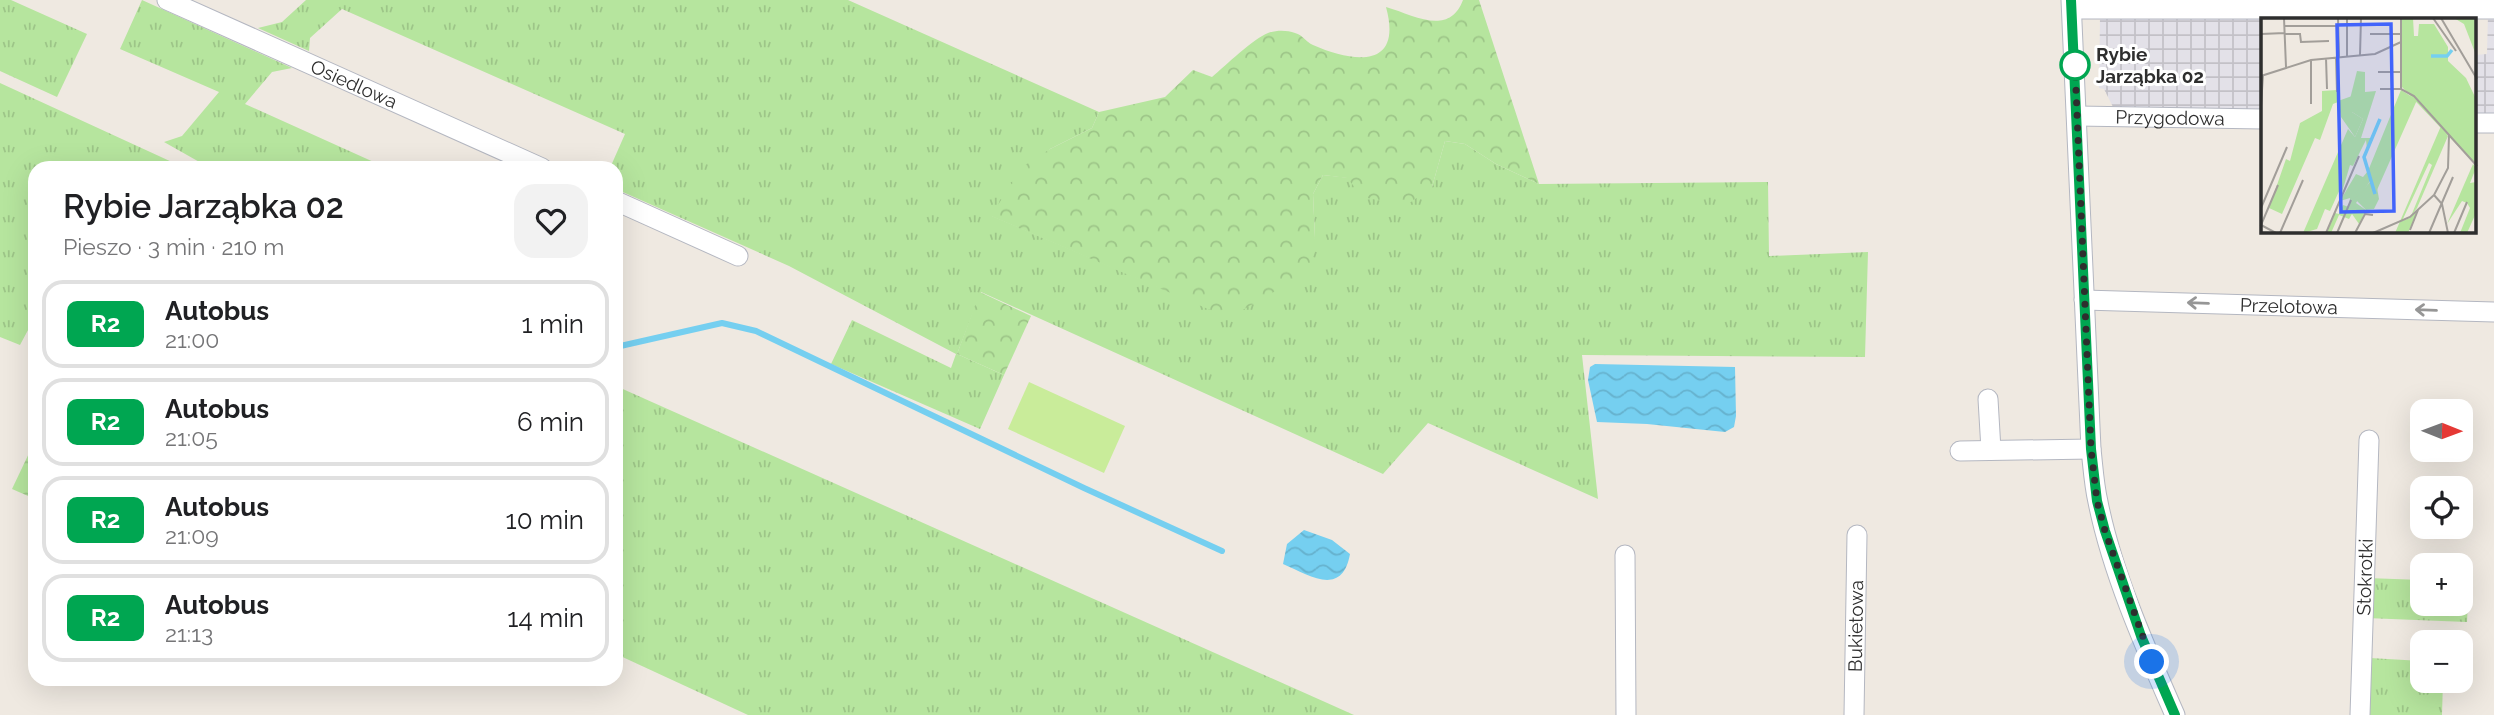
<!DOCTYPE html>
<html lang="pl">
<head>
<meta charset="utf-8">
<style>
	:root { --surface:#fff; --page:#f2f2f2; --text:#202124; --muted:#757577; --line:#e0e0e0 }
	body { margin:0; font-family:Raleway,sans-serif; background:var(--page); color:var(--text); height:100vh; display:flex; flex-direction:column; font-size:26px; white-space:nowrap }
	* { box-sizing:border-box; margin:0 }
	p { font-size:23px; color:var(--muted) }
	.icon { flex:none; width:38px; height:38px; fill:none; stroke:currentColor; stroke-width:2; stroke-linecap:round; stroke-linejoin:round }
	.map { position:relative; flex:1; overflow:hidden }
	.side { position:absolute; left:28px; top:161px; width:595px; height:525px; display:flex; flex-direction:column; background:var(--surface); border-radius:21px; box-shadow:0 7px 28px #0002 }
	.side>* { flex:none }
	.badge { padding:0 14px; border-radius:10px; font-size:24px; line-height:46px }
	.needle { width:46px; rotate:91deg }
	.controls { position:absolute; left:2410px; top:399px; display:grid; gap:14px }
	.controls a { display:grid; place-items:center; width:63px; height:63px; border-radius:14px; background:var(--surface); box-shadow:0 7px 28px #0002; font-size:35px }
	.you { position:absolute; width:35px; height:35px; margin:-18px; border:5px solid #fff; border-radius:50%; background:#1a73e8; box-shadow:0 0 0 10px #1a73e833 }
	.map>.badge { position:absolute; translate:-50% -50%; box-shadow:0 0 0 4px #fff }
	.round { display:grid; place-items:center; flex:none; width:74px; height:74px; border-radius:21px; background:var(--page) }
	.head { display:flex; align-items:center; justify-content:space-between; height:119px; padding:0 35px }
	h1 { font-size:33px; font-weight:600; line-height:52px }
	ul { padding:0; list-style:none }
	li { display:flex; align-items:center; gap:21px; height:88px; margin:0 14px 10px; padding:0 21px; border:4px solid var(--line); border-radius:21px }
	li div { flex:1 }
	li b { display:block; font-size:26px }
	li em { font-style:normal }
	li .badge { min-width:77px; font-weight:700; text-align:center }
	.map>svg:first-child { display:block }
	.industrial { fill:url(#industrial-grid) }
	.grass { fill:url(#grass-tufts) }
	.forest { fill:url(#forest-crowns) }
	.pitch { fill:#c9ec9a }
	.water { fill:url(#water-waves) }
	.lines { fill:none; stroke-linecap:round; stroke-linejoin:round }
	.stream { stroke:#75cff0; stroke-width:6 }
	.street-casing { stroke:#b4b7c1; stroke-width:21 }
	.street { stroke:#fff; stroke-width:19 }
	.oneway { stroke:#969696 }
	.line-casing { stroke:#fff; stroke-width:16 }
	.line { stroke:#00a651; stroke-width:10 }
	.walk { stroke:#2e2e2e; stroke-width:7; stroke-dasharray:0 12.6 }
	.stop-dot { fill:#fff; stroke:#00a651; stroke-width:3.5 }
	.labels { text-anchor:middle; stroke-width:6; stroke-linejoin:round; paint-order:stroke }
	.stop-label { font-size:19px; font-weight:bold; fill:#2e2e2e; stroke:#fff; text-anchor:start }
	.street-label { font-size:19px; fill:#2e2e2e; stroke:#fff }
	.inset-river { fill:none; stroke:#75cff0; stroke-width:3.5 }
	.inset-road { fill:none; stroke:#a29e99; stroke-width:2 }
	.view { fill:#4264fb; fill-opacity:0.15; stroke:#4264fb; stroke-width:3.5 }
	.inset-edge { fill:none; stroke:#2e2e2e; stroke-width:3.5 }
</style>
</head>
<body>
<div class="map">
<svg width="2494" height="715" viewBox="0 0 2494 715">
	<defs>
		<pattern id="industrial-grid" width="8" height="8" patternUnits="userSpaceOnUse" patternTransform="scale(1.75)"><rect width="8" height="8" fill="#e3e1e8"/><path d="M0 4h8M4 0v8" fill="none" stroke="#c3c1c7"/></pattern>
		<pattern id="grass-tufts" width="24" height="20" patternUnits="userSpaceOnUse" patternTransform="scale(1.75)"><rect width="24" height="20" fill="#b6e59e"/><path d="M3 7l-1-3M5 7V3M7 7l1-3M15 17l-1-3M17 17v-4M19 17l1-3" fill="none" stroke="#9dc588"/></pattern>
		<pattern id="forest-crowns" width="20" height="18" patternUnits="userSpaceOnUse" patternTransform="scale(1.75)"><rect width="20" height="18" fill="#b6e59e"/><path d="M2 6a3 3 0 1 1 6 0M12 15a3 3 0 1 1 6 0" fill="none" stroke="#9dc588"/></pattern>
		<pattern id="water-waves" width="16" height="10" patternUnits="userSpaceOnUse" patternTransform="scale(1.75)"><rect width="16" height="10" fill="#75cff0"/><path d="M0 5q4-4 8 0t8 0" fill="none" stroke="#66b2ce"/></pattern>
	</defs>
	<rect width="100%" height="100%" fill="#efe9e1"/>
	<!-- industrial -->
	<g class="industrial">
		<polygon points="2357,15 2357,19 2263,19 2263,110 2113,107 2104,89 2099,88 2100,17"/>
		<polygon points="2488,15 2494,15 2494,117 2475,117 2475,55 2487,54"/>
	</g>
	<!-- grass -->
	<g class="grass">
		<polygon points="0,0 11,0 87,34 57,97 0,71"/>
		<polygon points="142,0 292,68 272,72 245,104 387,168 210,168 164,142 182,136 219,92 120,49"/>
		<polygon points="306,0 848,0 1099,112 1092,128 1050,149 992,216 1229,317 1272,291 1315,238 1313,194 1323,175 1432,187 1445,141 1465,144 1496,164 1539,184 1768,182 1769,256 1868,252 1865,357 1582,355 1598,499 1428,423 1383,474 981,292 957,354 1004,375 980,429 831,364 852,320 951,368 956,354 789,266 616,189 616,168 610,168 625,134 342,9 310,38 309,51 258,28 282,22"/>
		<polygon points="0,83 185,168 35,168 35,317 20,345 0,337"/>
		<polygon points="616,386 1325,702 1354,715 748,715 616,654"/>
		<polygon points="2367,578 2422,580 2422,604 2460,604 2461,582 2469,582 2467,622 2366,618"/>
		<polygon points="2370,658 2422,661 2422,681 2443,681 2442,715 2365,715"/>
	</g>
	<!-- forest -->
	<g class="forest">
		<path d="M1463,0h16l60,184 -43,-20 -31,-20 -20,-3 -13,46 -21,15h-25l-23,-5 -16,-19 -24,-3 -10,19 2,44 -4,32 -82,48 -238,-102 31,-49 28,-18 42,-21 7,-16 66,-15 28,-27 19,7c13,-11 42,-39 56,-44 8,-3 19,-3 27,0 8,2 11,9 18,12 41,18 90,24 73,-38 28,8 63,30 77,-7z"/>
		<polygon points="980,292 1031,316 1004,375 957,354"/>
		<polygon points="31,449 35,452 35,499 12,489"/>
	</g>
	<!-- pitch -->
	<polygon class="pitch" points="1029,382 1125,426 1104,473 1008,429"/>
	<!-- water -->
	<g class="water">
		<polygon points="1595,364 1735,367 1736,416 1734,427 1725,432 1647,424 1597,422 1588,380 1590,367"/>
		<path d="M1304,530l28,10 18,14c-8,44 -41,21 -67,10l4,-20z"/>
	</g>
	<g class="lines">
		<!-- stream -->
		<polyline class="stream" points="616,347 722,323 756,331 1084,488 1222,551"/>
		<defs>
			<g id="street">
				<path id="s1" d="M167,0l375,168"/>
				<path d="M2071,0l20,449c2,18 3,36 7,53 14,71 48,147 77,213"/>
				<polyline points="2072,9 2494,9"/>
				<path id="s2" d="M2077,116l186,3"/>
				<polyline points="2475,123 2494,123"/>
				<polyline points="616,201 738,256"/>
				<path id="s3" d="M2084,300l410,12"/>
				<polyline points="1988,399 1991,450"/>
				<polyline points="1960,451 2091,449"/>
				<polyline points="1625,555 1626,715"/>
				<path id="s4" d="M1854,715l3,-180"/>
				<path id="s5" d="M2360,715l9,-275"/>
			</g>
		</defs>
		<!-- street casing -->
		<use href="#street" class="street-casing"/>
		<!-- street -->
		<use href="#street" class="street"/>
	</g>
	<!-- one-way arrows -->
	<defs><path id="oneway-shaft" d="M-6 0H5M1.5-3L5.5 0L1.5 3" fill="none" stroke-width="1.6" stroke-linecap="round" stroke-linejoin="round" transform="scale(1.75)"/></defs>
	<g class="oneway">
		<use href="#oneway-shaft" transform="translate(2198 303) rotate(-178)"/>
		<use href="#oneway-shaft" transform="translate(2426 310) rotate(-178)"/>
	</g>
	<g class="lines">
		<defs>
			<polyline id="line" points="2071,0 2091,449 2097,501 2105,531 2141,636 2175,715"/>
		</defs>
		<!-- line casing -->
		<use href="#line" class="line-casing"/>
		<!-- line -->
		<use href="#line" class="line"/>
		<!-- walk -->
		<polyline class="walk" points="2075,65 2091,449 2097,501 2105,531 2152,662"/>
	</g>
	<!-- markers -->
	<circle class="stop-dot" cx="2075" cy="65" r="14"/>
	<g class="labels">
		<!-- stop labels -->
		<g class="stop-label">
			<text x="2096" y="61">Rybie<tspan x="2096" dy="22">Jarząbka 02</tspan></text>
		</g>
		<!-- street labels -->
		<g class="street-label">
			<text dy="7" stroke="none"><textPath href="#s1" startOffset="205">Osiedlowa</textPath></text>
			<text dy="7" stroke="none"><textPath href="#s2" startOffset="93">Przygodowa</textPath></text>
			<text dy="7" stroke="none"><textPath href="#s3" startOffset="205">Przelotowa</textPath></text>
			<text dy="7" stroke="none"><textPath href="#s5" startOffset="138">Stokrotki</textPath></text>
			<text dy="7" stroke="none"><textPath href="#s4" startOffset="89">Bukietowa</textPath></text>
		</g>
	</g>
	<!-- overview -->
	<g transform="translate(2261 18)">
		<rect width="215" height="215" fill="#efe9e1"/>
		<path d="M96,53l8,1v20l11,-1 -15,47h10l-4,11 -1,-9 -13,26 -3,-1 -8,27 -2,-3 -10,22 -5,-2 -8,20 -14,4 45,-104 7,8 8,-18 -11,-7 -3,-9zM76,72l1,12 -5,2 -13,36 -5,-2 -33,76 -13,-6 17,-49 4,2 10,-38 22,-12v-20zM140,72l16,10 -40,90 -7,-9 -14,22 10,7 -7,14 -7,-10 -3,5 -10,-4 -8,18h-4l8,-20 4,1 4,-9 6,2 1,-9 -10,3 16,-27 7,3 5,-6zM180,108l7,10 -31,72 -6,8 21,-51 -3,-2 -27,58 8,-3 8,-8 -10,23h-13zM212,146l3,4 -6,15 6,-1v31l-9,20h-7l10,-25 -3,-5 -5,-2 -15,23z" fill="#b6e59e"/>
		<path d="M91,78v16l11,7 -8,18 -14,-20 -3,-16z" fill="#b6e59e"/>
		<path d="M109,164h6l3,17 -5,10 -8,1 -11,-11z" fill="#b6e59e"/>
		<path d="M141,0h11l1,18h4l1,-12h15l14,23v14l18,17 10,21v66l-74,-78zM193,0h22v37l-12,-31z" fill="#b6e59e"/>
		<path class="inset-river" d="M170,38h16l5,-6M114,176l-11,-37 16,-38"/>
		<path class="inset-road" d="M23,0l2,49M77,0l1,39M140,0v71M172,0l23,33M180,0l36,61M23,8h54M0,16l24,-1M24,16h15l1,8 28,-1M109,16h31M99,37l1,-37M86,38v-38M75,39l1,35M65,40l1,31M117,54h23M0,58l50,-16 64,-6 26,-12M119,71h21l13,7 63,70M50,86v-44M0,88l2,-31M0,190l26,-61M149,212l8,-20M15,215l-15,-8 17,-40M19,215l23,-53M65,215l33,-77M76,215l14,-33M94,215l10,-19 8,1M112,215l37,-16 24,-22M168,215l24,-56M187,215l-6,-29 -8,-9 14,-27 1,-33M193,215l13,-31"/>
		<path class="view" d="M130,6l3,187 -53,1 -4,-187z"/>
		<rect width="215" height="215" class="inset-edge"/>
	</g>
</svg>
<div class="controls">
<a><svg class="needle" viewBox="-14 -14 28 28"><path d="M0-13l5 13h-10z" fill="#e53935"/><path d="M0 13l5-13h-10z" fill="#757577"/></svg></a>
<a><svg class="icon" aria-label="locate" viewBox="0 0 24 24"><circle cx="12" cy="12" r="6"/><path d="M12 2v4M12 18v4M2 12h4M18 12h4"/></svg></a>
<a>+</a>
<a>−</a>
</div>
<div class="you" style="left:2152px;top:662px"></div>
<section class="side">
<div class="head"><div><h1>Rybie Jarząbka 02</h1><p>Pieszo · 3 min · 210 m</p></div><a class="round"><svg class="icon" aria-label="heart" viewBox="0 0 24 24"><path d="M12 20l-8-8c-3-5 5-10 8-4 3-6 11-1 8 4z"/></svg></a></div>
<ul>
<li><span class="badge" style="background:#00a651;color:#fff">R2</span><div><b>Autobus</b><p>21:00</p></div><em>1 min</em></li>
<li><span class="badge" style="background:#00a651;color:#fff">R2</span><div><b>Autobus</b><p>21:05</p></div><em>6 min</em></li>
<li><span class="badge" style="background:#00a651;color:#fff">R2</span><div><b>Autobus</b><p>21:09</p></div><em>10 min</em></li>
<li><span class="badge" style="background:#00a651;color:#fff">R2</span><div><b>Autobus</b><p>21:13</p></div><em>14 min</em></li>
</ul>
</section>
</div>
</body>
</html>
